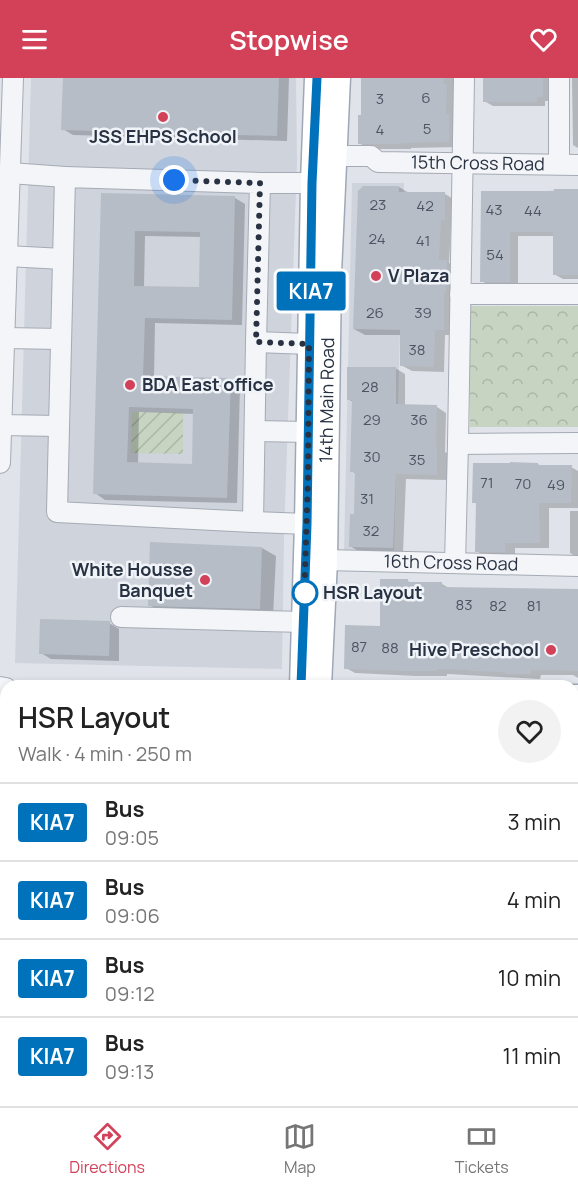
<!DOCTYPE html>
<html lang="en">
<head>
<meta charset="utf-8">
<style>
	:root { --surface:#fff; --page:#f2f2f2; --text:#222; --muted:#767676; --line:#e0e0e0; --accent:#d34159 }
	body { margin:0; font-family:Manrope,sans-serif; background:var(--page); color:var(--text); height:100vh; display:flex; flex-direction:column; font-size:22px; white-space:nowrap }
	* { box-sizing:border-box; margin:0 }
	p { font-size:20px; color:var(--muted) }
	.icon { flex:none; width:33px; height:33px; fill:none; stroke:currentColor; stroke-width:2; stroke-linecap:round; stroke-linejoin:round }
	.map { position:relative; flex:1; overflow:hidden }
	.panel { position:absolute; left:0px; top:602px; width:579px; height:428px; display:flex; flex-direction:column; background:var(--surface); border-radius:18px 18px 0 0; box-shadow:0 3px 9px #0003 }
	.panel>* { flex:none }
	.badge { padding:0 12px; border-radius:4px; font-size:21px; line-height:39px }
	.you { position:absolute; width:30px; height:30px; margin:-15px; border:4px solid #fff; border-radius:50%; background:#1a73e8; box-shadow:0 0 0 9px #1a73e833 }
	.map>.badge { position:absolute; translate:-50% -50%; box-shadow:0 0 0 3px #fff }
	.round { display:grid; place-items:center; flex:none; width:63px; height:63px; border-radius:32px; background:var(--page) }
	.overview { display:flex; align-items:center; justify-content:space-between; height:102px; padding:0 18px }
	h1 { font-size:28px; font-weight:600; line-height:45px }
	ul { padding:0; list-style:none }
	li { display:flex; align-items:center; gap:18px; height:78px; padding:0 18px; border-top:2px solid var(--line) }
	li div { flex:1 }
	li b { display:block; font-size:22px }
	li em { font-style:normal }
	li .badge { min-width:66px; font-weight:700; text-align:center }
	header { display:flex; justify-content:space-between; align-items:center; height:78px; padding:0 18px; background:var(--accent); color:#fff; font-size:27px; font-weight:600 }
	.tabs { display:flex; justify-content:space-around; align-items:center; height:84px; border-top:2px solid var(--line); background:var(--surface); font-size:16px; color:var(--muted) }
	.tabs a { display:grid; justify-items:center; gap:3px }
	.tabs .active { color:var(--accent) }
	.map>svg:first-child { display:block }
	.built { fill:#ced3dc }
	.forest { fill:url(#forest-crowns) }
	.garden { fill:url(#garden-furrows) }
	.shadow { fill:#0003; fill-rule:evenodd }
	.building { fill:#b7bdc7; fill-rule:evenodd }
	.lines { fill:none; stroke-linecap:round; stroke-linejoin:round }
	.minor-casing { stroke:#a5abb4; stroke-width:22 }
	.major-casing { stroke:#9fa8b6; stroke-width:27 }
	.minor { stroke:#f3f5f8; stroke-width:20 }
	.major { stroke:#fff; stroke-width:24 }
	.line-casing { stroke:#fff; stroke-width:14 }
	.line { stroke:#0072bc; stroke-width:9 }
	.walk { stroke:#283242; stroke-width:6; stroke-dasharray:0 10.8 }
	.poi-dot { fill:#d34159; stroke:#f0f3f7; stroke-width:2 }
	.stop-dot { fill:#fff; stroke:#0072bc; stroke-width:3 }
	.labels { text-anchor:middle; stroke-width:5; stroke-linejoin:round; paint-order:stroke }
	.number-label { font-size:15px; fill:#4c5563 }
	.poi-label { font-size:18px; font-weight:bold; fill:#283242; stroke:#f0f3f7; text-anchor:start }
	.street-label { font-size:18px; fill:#283242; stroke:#f0f3f7 }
	.stop-label { font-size:18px; font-weight:bold; fill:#283242; stroke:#f0f3f7; text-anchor:start }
</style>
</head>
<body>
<header><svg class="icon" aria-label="menu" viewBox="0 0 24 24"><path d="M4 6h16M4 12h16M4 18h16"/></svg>Stopwise<svg class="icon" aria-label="heart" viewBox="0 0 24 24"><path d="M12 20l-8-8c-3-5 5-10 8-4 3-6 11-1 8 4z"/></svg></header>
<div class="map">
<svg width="578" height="1028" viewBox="0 0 578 1028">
	<defs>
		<pattern id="forest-crowns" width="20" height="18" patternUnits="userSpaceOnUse" patternTransform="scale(1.5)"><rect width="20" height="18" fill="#c6d4c1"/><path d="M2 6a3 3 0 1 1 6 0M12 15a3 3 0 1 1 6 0" fill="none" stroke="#aab6a7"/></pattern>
		<pattern id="garden-furrows" width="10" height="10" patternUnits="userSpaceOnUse" patternTransform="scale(1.5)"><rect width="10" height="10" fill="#c6d4c1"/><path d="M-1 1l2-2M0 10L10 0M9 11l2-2" fill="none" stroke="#aab6a7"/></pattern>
	</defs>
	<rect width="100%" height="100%" fill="#e0e4ea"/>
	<!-- built -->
	<g class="built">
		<polygon points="31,0 296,0 297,83 284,457 282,591 15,585"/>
		<polygon points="352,105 404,105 394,475 344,474"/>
	</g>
	<!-- forest -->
	<g class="forest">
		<rect x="470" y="228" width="108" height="121"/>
		<polygon points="0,854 6,854 4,944 0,944"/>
	</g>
	<!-- garden -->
	<polygon class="garden" points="132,334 183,335 183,376 131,375"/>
	<!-- shadow -->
	<g class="shadow">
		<polygon points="64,0 289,0 287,63 73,57 63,51"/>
		<polygon points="361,0 453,0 453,12 456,13 458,69 411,70 411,71 369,71 359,65 362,39"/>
		<polygon points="484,0 551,0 551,23 545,23 545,28 493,28 484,23"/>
		<polygon points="572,0 578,0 578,70 573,67"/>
		<polygon points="399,109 411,116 445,116 455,122 455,148 451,148 449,185 458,190 454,257 445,257 444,294 412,293 401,287 402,257 365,257 354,251"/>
		<polygon points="578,112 578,201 563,201 554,196 554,158 518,158 518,208 490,208 482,203 483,115"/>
		<path d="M102,117l133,3 10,6 -3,121 -87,-2 -1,55 76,2 10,6 -3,117 -132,-3 -10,-7zM145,158l57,1 -2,52 -56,-2zM139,334l56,2 -2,51 -55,-1z"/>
		<polygon points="275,222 288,222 291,224 291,233 278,233 275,231"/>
		<polygon points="395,290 405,296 405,328 437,329 446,335 445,374 447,375 447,402 406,401 403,475 360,474 350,468 355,437 356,396 352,393 353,324 348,321"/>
		<polygon points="538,386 541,388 571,389 578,393 578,430 549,430 549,470 515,470 515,479 486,478 476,473 477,426 474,424"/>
		<polygon points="570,433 578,433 578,480 570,475"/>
		<polygon points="262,470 276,478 273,538 163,535 150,527"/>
		<polygon points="408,503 413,506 442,506 449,510 578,512 578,600 573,597 541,597 540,601 447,596 447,598 416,598 355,595 346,590 381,550"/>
		<polygon points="109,545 119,551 119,583 51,581 41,575"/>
		<polygon points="0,643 6,643 6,749 0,748"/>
		<polygon points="573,721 578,721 578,758 573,757"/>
		<rect x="0" y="778" width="6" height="56"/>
		<polygon points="578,779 578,823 574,820 574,783 578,783"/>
		<polygon points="573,858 578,858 578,905 576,905 576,908 573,908"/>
		<polygon points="0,968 1,1001 4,1002 5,1023 0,1023"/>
		<rect x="574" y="992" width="4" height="36"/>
		<rect x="196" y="1023" width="88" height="5"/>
		<rect x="331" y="1023" width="114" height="5"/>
	</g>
	<!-- building -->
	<g class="building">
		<polygon points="63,0 279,0 277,58 61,52"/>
		<polygon points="361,0 444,0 444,6 447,6 446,36 449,36 449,64 401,65 401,66 358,66 358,37 361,37"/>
		<polygon points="483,0 543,0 543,19 537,19 537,24 483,24"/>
		<polygon points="363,108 399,108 399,114 445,114 445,142 441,142 439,182 447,182 446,215 444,215 444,252 435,252 434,289 400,288 400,252 353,251 358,113"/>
		<polygon points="554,111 578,111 578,197 553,197 553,154 510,154 510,204 480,204 481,113 554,113"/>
		<path d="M101,115l134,3 -3,124 -87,-2 -2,58 88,2 -4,120 -134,-4zM135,153l65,1 -1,55 -65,-1zM129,329l64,2 -1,55 -65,-2z"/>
		<polygon points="347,289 396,289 396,326 437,327 436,368 437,368 437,397 396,396 393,470 349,469 350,436 354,436 355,394 350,394 352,322 347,322"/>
		<polygon points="510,384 538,385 538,387 572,387 571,425 539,425 540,465 505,465 505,474 475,474 476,425 472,425 473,385 510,385"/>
		<polygon points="150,464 262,469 260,531 148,528"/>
		<polygon points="380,501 408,501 408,504 442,504 442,509 578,511 578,593 531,592 531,596 505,596 505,594 470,593 470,592 437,591 437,593 405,593 344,591 345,547 380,548"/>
		<polygon points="40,541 110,543 109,578 39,576"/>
	</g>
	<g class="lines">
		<defs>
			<g id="minor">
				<polyline points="559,0 559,86"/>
				<path id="s1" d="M322,78h49l7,6 200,3"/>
				<polyline points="10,95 65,99"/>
				<polygon points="65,99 260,105 256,264 253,444 57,434"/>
				<polyline points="260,105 313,105"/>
				<polyline points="7,178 63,181"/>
				<polyline points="460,216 578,216"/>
				<polyline points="4,260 61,261"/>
				<polyline points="256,264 309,266"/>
				<polyline points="1,347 59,348"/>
				<polyline points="255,353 309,354"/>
				<polyline points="458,366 578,365"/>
				<polyline points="0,385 13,0"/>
				<polyline points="253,444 307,446"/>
				<path id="s2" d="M325,482l253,6"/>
				<polyline points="455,485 458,366 464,0"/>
				<polyline points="121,539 304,544"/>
				<polyline points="0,609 6,610"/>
				<polyline points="573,686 578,687"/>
				<polyline points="0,757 6,757"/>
				<polyline points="573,838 578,838"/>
				<polyline points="0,847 6,847"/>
				<polyline points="0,953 6,953"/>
				<polyline points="573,972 578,972"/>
				<polyline points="12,1028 12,1023"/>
				<polyline points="98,1028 98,1023"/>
				<polyline points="179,1028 179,1023"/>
				<polyline points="302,1028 302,1023"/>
			</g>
			<g id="major">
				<polyline points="302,608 307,446 313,105 317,0"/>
				<path id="s3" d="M319,608l6,-126 4,-287 9,-195"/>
				<polyline points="573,619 578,619"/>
			</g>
		</defs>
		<!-- minor casing -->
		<use href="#minor" class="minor-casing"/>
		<!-- major casing -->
		<use href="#major" class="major-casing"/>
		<!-- minor -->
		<use href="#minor" class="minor"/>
		<!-- major -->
		<use href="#major" class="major"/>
	</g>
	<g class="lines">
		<defs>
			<polyline id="line" points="301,608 307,446 312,105 317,0"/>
		</defs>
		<!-- line casing -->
		<use href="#line" class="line-casing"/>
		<!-- line -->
		<use href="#line" class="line"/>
		<!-- walk -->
		<polyline class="walk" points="174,102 260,105 256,264 309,266 308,400 304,524 305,515"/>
	</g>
	<!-- markers -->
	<g class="poi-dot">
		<circle cx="163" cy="39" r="6"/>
		<circle cx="376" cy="198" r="6"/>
		<circle cx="130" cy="307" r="6"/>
		<circle cx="205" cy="502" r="6"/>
		<circle cx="551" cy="572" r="6"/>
	</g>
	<circle class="stop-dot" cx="305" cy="515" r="12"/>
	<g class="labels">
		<!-- number labels -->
		<g class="number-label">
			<text x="426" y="25">6</text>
			<text x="380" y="26">3</text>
			<text x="427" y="56">5</text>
			<text x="380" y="57">4</text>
			<text x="378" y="132">23</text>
			<text x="425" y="133">42</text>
			<text x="494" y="137">43</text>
			<text x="533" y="138">44</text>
			<text x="377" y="166">24</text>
			<text x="423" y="168">41</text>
			<text x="495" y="182">54</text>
			<text x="375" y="240">26</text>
			<text x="423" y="240">39</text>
			<text x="417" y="277">38</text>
			<text x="370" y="314">28</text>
			<text x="372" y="347">29</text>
			<text x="419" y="347">36</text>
			<text x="372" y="384">30</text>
			<text x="417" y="387">35</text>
			<text x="487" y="410">71</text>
			<text x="523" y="411">70</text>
			<text x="556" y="412">49</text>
			<text x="367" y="426">31</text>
			<text x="371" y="458">32</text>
			<text x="464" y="532">83</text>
			<text x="498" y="533">82</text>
			<text x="534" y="533">81</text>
			<text x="359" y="574">87</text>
			<text x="390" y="575">88</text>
		</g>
		<!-- poi labels -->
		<g class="poi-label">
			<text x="163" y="65" text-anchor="middle">JSS EHPS School</text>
			<text x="388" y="204">V Plaza</text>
			<text x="142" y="313">BDA East office</text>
			<text x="193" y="498" text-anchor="end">White Housse<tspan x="193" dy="21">Banquet</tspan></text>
			<text x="539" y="578" text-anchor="end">Hive Preschool</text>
		</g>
		<!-- street labels -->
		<g class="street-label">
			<text dy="6" stroke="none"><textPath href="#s1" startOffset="158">15th Cross Road</textPath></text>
			<text dy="6" stroke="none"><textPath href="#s3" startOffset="286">14th Main Road</textPath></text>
			<text dy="6" stroke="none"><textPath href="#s2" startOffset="126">16th Cross Road</textPath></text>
		</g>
		<!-- stop labels -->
		<g class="stop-label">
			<text x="323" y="521">HSR Layout</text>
		</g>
	</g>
</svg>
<div class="you" style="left:174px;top:102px"></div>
<b class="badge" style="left:311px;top:213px;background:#0072bc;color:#fff">KIA7</b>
<section class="panel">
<div class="overview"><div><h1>HSR Layout</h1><p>Walk · 4 min · 250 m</p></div><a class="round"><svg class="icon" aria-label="heart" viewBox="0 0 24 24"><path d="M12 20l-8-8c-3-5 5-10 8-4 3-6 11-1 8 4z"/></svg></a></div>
<ul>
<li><span class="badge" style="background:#0072bc;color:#fff">KIA7</span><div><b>Bus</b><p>09:05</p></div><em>3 min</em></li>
<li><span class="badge" style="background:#0072bc;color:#fff">KIA7</span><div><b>Bus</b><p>09:06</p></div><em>4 min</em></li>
<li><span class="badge" style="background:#0072bc;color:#fff">KIA7</span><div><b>Bus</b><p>09:12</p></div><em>10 min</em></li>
<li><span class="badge" style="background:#0072bc;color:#fff">KIA7</span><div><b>Bus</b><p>09:13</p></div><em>11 min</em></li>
</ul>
</section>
</div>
<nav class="tabs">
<a class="active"><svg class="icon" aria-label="directions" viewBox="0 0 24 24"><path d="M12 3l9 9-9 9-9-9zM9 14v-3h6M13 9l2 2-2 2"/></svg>Directions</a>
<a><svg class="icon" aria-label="map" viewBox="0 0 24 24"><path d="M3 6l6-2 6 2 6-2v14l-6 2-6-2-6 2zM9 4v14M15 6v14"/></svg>Map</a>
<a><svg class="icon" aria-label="tickets" viewBox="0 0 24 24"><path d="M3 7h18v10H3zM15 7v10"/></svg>Tickets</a>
</nav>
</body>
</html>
